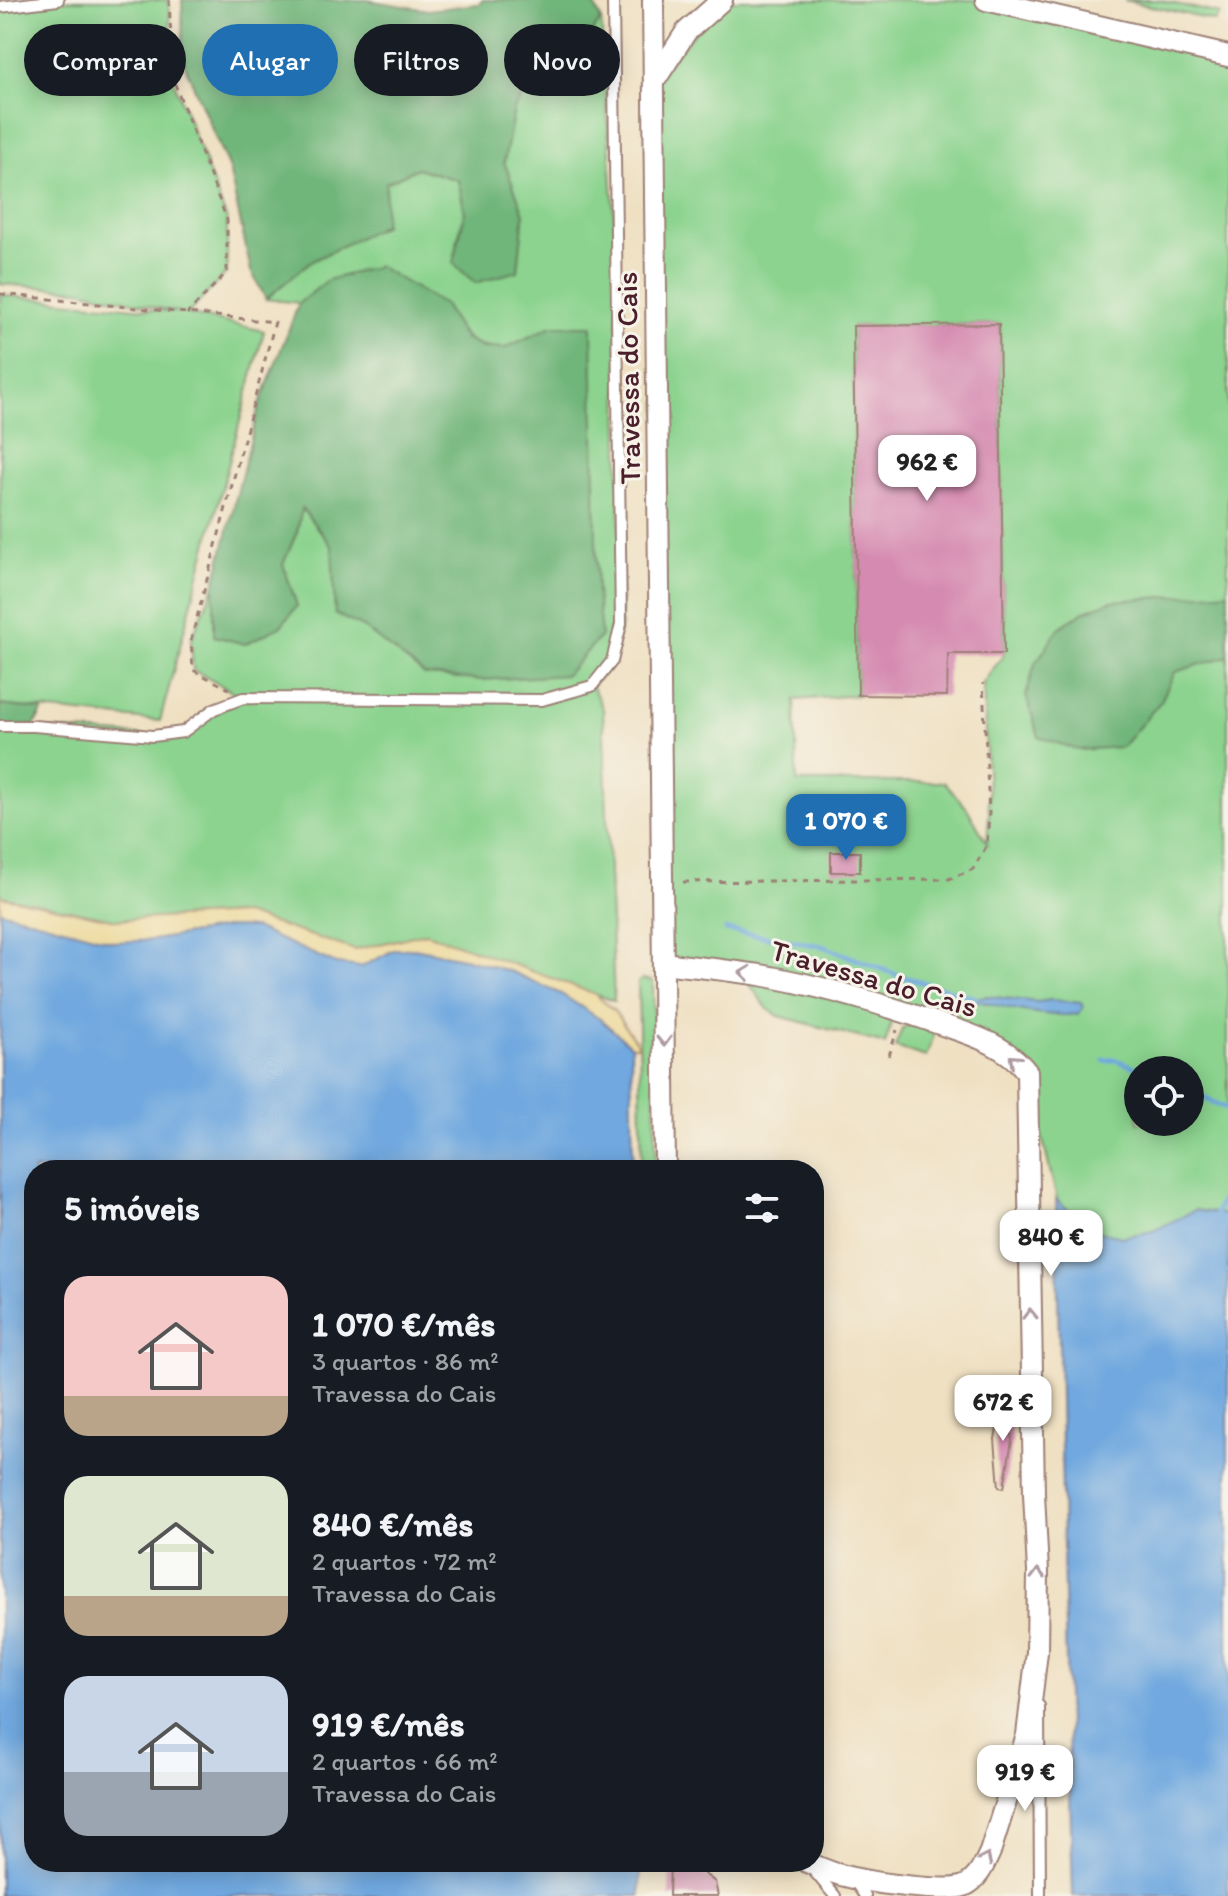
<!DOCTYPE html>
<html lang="pt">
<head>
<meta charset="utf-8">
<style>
  :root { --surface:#171b24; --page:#242831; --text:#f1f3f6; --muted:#9ea1a6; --accent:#1f6fb2 }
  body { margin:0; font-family:Itim,sans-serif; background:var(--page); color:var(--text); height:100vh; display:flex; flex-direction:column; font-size:30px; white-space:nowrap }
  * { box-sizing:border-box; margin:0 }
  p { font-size:26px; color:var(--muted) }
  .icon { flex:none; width:44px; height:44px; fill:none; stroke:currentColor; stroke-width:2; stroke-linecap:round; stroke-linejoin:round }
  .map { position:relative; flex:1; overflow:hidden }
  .panel { position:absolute; left:24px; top:1160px; width:800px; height:712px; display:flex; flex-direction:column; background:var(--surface); border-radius:32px; box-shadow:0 4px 20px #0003 }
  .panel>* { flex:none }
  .top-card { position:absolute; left:24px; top:24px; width:800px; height:72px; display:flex; gap:16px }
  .fabs { position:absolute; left:1124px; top:1056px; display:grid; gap:16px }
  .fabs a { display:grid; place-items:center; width:80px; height:80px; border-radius:50%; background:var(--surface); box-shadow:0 4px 20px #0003; font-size:40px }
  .price { position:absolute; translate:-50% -68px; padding:0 18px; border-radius:16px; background:#fff; color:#222; font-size:26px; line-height:52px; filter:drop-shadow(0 2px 4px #0008) }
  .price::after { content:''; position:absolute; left:50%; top:48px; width:24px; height:18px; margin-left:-12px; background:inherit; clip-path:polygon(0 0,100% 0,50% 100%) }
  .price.active { background:var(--accent); color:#fff }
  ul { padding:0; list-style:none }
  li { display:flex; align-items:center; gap:24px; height:200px; padding:0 40px }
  li span { display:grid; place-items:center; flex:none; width:224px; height:160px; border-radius:24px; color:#555 }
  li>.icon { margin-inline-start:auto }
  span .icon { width:96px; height:96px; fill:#fffc; stroke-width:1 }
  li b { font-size:34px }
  h2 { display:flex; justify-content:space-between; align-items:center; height:96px; padding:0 40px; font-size:34px }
  .pill { padding:0 28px; border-radius:36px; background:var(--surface); box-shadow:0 4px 20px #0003; font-size:28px; line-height:72px }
  .pill.active { background:var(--accent); color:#fff }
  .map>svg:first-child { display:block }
  .green { fill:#8bd38e; stroke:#6a795c; stroke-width:2; fill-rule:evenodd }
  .forest { fill:#70b579; stroke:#5d6a52; stroke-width:2 }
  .sand { fill:#eeda9e; stroke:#9c7c64; stroke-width:2 }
  .water { fill:#70a8df; stroke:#5d6485; stroke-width:2 }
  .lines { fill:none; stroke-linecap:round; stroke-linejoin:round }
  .stream { stroke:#70a8df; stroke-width:5 }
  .building { fill:#d58ab1 }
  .lane-casing { stroke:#9c8076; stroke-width:14 }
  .street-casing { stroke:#9c8076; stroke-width:24 }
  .path { stroke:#9c8076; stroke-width:3; stroke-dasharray:6 6; stroke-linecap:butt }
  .lane { stroke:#fff; stroke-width:10 }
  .street { stroke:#fff; stroke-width:20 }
  .oneway { stroke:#ae9aa0 }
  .labels { text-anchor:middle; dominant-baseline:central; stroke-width:6; stroke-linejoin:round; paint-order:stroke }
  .street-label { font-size:30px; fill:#4a1f2b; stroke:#f7f3e8 }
</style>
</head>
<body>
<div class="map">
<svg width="1228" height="1896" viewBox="0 0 1228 1896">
  <rect width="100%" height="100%" fill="#f7f3e8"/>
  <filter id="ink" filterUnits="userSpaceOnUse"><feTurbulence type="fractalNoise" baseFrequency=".0125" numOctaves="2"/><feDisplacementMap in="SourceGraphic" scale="16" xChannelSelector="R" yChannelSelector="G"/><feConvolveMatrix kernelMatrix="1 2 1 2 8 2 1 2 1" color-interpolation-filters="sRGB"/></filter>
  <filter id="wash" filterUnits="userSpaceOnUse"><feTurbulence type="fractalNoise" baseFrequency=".006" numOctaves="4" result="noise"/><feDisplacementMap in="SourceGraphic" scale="32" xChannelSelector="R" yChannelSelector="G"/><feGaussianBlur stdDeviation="1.8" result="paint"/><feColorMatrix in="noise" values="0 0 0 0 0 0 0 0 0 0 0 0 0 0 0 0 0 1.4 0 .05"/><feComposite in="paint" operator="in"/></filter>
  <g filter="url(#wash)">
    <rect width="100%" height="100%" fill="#efe0c2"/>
    <g class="green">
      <polygon points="58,0 169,0 173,79 227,220 227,272 188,314 264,331 160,721 0,705 0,295 177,312 80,290 0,284 0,7"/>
      <path d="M722,0H986L1228,56V1896L1026,1072L903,1011L663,963L655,80ZM999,324L1004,654L983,683L989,813L987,843L967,808L944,782H797L795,700L858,695L853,326ZM1138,1070H1190V1122H1138Z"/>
      <polygon points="1124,0 1158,0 1220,14 1215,21"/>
      <path d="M601,19L617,258L621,624L612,661L592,686L603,709L614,1001L426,933L355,950L244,914L116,920L0,896V726L153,736L183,732L242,697L193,670L191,640L214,586L215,636L245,644L280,626L297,606L283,564L297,532L301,508L333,547L335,614L363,627L425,675H566L600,636L597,591L505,348C467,348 463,336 444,305L328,280L299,303L266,299L308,263L383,225L386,183L417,168L458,180L465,212L457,242L524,214L504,162L514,109L540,68L582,48Z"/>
      <polygon points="643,979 653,981 656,1170 642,1170 638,982"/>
      <polygon points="753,984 826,997 888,1015 891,1025 885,1044 779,1016 768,1009 750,985"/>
      <polygon points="906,1026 919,1026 935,1032 926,1057 895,1047 902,1029"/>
    </g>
    <g class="forest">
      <polygon points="182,0 367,0 428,10 479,4 483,0 592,0 601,19 582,48 540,69 514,109 504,162 524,214 518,271 475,283 453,263 465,212 458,180 417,168 386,183 384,225 308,263 266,299 251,271 229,169 183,61"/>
      <polygon points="378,266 444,305 465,339 483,348 505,348 552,326 592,326 597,591 601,636 566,675 482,680 425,675 363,627 335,614 332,547 302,508 297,532 283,564 297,606 280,627 245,644 214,636 214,586 259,406 299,303 328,280"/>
      <polygon points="1228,592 1228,656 1175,672 1161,701 1122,747 1078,750 1039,737 1026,696 1035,664 1059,628 1083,612 1111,601"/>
      <polygon points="0,705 43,710 34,726 0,726"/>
    </g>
    <polygon class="sand" points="0,896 116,920 244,914 355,950 426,933 595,994 614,1011 639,1046 631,1046 600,1019 512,972 467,959 414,948 394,950 361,968 336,964 254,928 231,927 153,940 116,943 0,911"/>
    <g class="water">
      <polygon points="0,911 116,942 153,940 231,927 254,928 336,964 361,967 394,950 414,948 467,959 512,972 561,994 600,1019 631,1046 633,1170 34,1170 34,1862 640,1862 640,1896 0,1896"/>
      <path d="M986,996L1038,1002L1051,1000L1081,1003L1083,1008L1078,1014C1044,1018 1010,1008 977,1001L976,998Z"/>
      <polygon points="1056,1199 1091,1230 1122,1237 1153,1231 1195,1210 1228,1215 1228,1896 1073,1896 1064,1595"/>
    </g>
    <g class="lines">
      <g class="stream">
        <polyline points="726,930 822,946 897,975 976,998"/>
        <polyline points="1104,1060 1116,1060 1143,1070"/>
        <polyline points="1190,1092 1228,1109"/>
        <polyline points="1216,1213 1225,1194 1228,1175"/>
      </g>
    </g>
    <g id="blocks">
      <g class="building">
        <polygon points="999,324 1004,654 948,654 947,696 858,695 853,326"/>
        <rect x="831" y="852" width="29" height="20"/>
        <polygon points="1004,1395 1006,1395 1012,1440 1004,1488 999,1487 995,1439"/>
        <polygon points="670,1862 689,1862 715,1882 718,1896 669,1896"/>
      </g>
    </g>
  </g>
  <g filter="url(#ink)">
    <use href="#blocks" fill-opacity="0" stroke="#9c8076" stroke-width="2"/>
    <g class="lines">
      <g class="lane-casing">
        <g id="lane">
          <polyline points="0,7 58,0"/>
          <polyline points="0,726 34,726 153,736 183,732 214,709 243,698 542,700 592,686 612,661 621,624 613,0"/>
          <polyline points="1039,1706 1040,1896"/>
          <polyline points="814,1871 835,1896"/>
          <polyline points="854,1880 865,1896"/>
        </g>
      </g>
      <g class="street-casing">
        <g id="street">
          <polyline points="653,0 665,1170"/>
          <polyline points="986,0 1228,56"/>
          <polyline points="655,80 686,32 722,0"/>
          <path d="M663,963C695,967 728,970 760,975C818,985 876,1002 931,1021C965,1033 1004,1042 1027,1072L1034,1494L1038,1572L1037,1652L1027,1735L990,1852C984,1865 978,1880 964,1886C946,1893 875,1883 853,1878C837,1875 822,1869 807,1862"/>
        </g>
      </g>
      <g class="path">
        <polyline points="169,0 173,79 227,220 227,272 187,314"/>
        <polyline points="0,294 275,322 191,640 193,670 229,689"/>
        <polyline points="683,882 949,879 973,869 987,845 989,813 983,683"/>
        <polyline points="889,1056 897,1030"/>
      </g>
      <use href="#lane" class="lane"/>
      <use href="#street" class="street"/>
    </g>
    <defs><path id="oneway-chevron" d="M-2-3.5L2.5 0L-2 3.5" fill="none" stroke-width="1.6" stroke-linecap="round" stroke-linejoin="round" transform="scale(2)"/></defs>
    <g class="oneway">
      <use href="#oneway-chevron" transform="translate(745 973) rotate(-173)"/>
      <use href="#oneway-chevron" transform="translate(664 1041) rotate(89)"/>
      <use href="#oneway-chevron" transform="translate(1014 1060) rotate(-138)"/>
      <use href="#oneway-chevron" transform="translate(1030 1314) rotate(-91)"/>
      <use href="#oneway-chevron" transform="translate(1038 1574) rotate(-91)"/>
      <use href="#oneway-chevron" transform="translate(986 1859) rotate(-65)"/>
    </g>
  </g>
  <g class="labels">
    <g class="street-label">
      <text transform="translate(628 378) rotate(-91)">Travessa do Cais</text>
      <text transform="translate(874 978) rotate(16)">Travessa do Cais</text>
    </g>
  </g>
</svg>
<div class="fabs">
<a><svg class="icon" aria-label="locate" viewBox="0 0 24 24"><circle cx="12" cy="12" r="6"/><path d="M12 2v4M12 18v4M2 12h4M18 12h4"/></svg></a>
</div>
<b class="price" style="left:927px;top:503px">962 €</b>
<b class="price active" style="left:846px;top:862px">1 070 €</b>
<b class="price" style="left:1051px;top:1278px">840 €</b>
<b class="price" style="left:1003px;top:1443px">672 €</b>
<b class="price" style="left:1025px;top:1813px">919 €</b>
<div class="top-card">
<a class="pill">Comprar</a>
<a class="pill active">Alugar</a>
<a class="pill">Filtros</a>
<a class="pill">Novo</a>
</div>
<section class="panel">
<h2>5 imóveis<svg class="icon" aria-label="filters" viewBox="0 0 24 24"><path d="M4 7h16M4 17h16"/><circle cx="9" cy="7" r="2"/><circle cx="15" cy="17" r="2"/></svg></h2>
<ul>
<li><span style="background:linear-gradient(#f6c9c9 75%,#b9a48a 0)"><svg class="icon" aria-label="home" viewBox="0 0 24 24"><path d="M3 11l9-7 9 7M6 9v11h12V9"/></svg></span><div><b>1 070 €/mês</b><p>3 quartos · 86 m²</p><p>Travessa do Cais</p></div></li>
<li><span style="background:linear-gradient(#dfe7d0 75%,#b9a48a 0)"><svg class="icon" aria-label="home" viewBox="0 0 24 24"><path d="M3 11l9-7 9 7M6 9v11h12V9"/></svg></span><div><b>840 €/mês</b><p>2 quartos · 72 m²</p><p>Travessa do Cais</p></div></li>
<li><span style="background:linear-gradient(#c9d6e8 60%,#9aa5b1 0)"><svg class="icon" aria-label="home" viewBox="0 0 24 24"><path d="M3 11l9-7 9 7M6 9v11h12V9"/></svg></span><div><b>919 €/mês</b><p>2 quartos · 66 m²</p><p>Travessa do Cais</p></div></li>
</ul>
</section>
</div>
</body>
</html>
